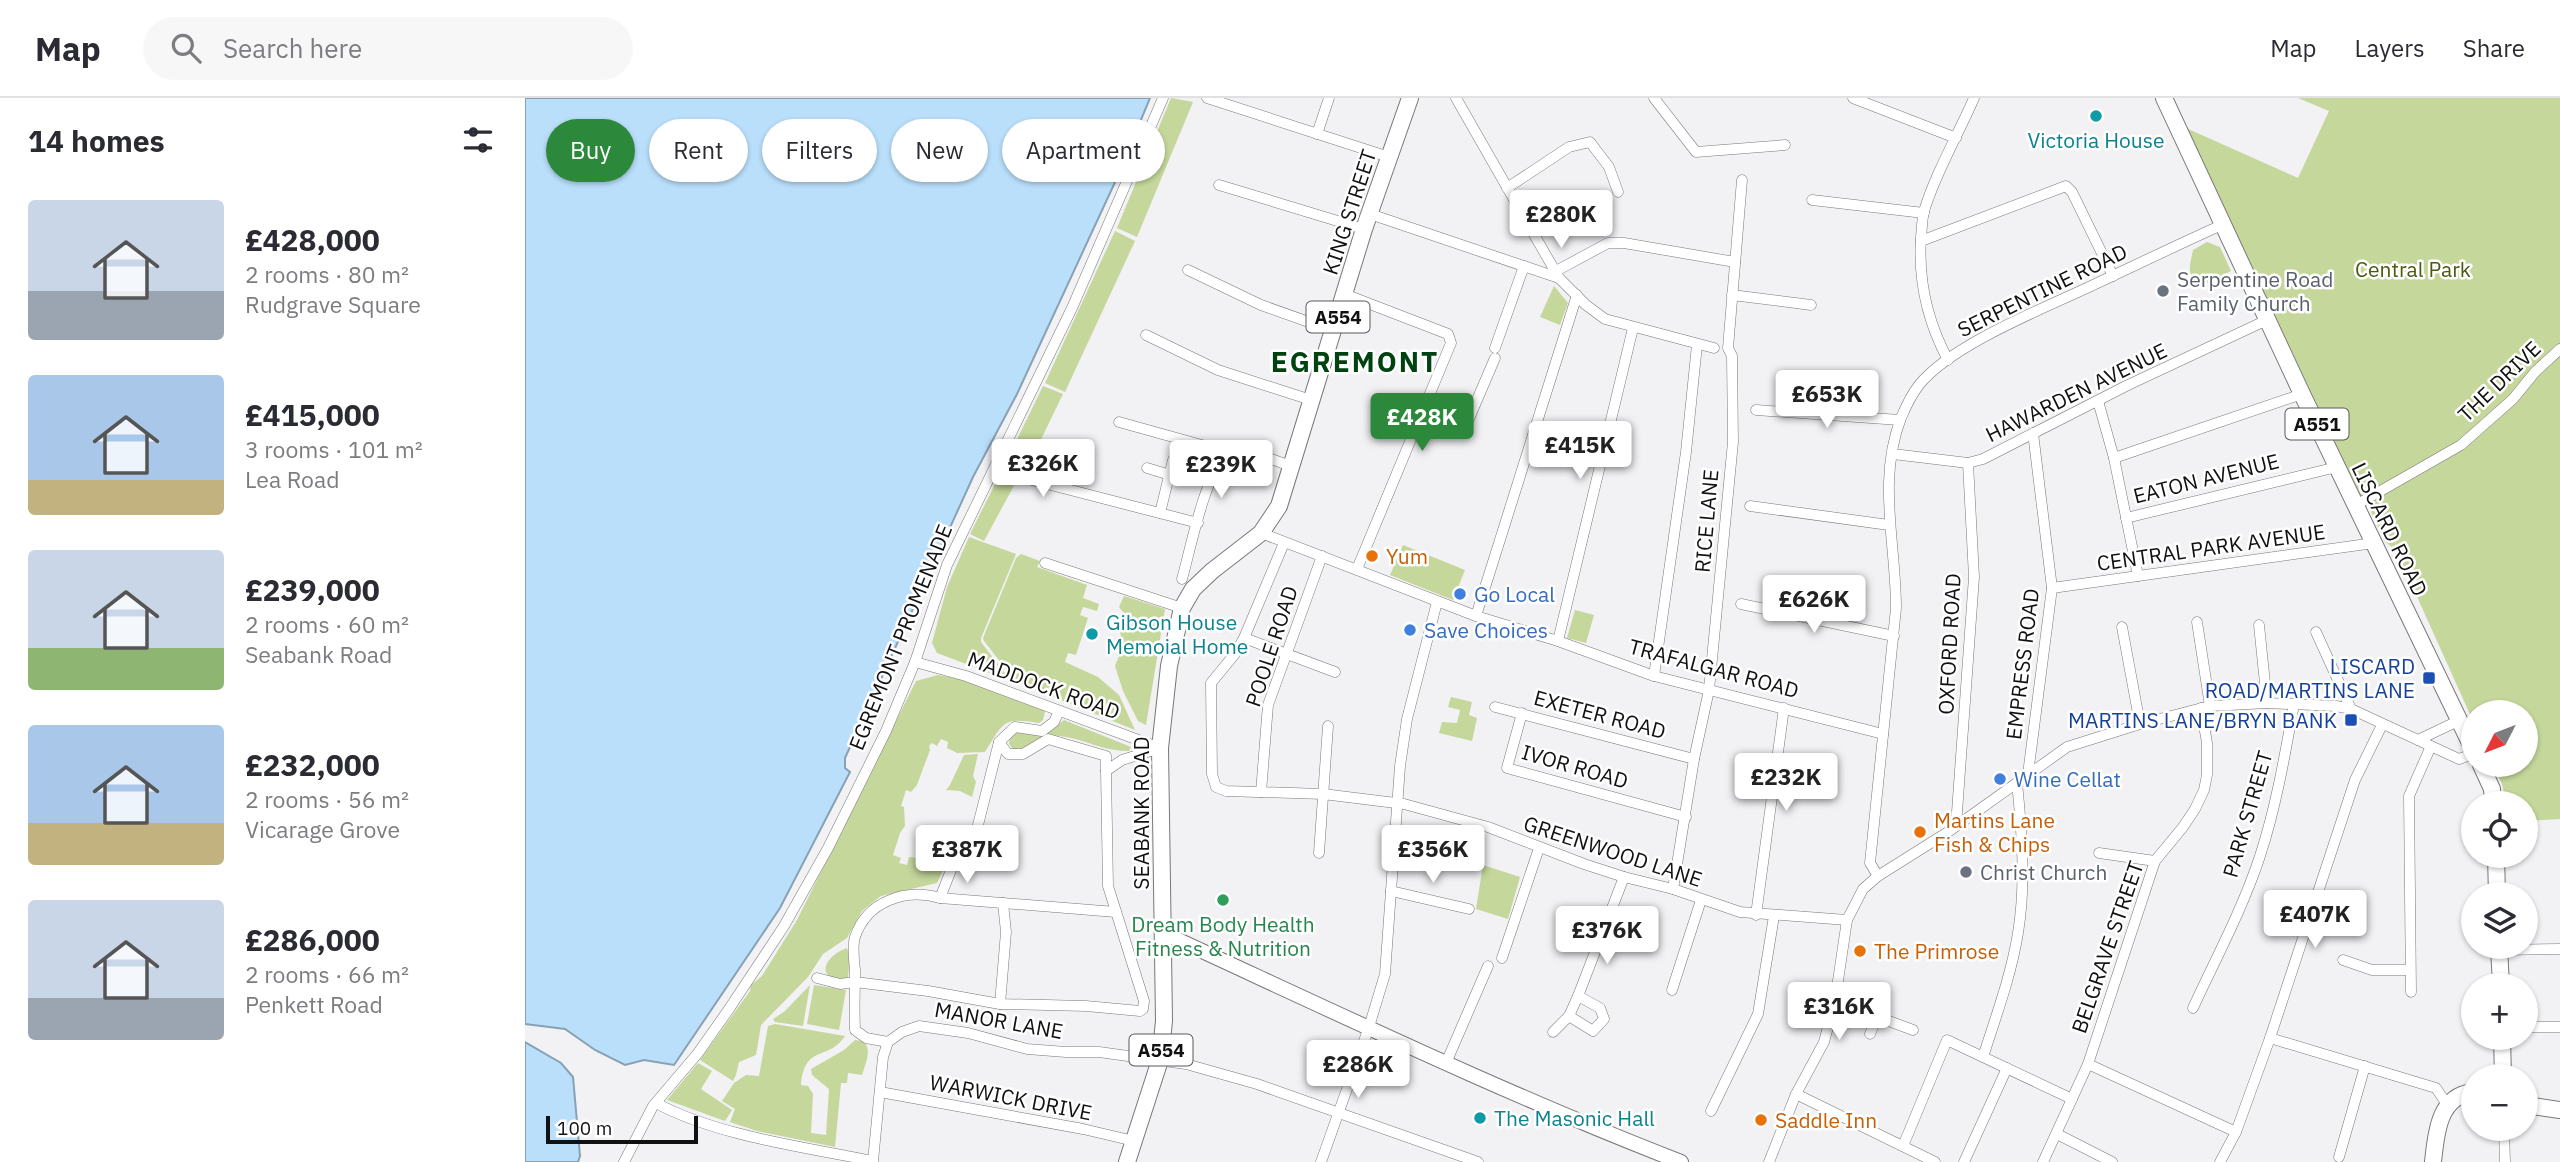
<!DOCTYPE html>
<html lang="en">
<head>
<meta charset="utf-8">
<style>
  :root { --surface:#fff; --page:#f7f7f7; --text:#2b2b33; --muted:#7c7c81; --line:#e1e1e2; --accent:#2c893b }
  body { margin:0; font-family:"IBM Plex Sans",sans-serif; background:var(--page); color:var(--text); height:100vh; display:flex; flex-direction:column; font-size:26px; white-space:nowrap }
  * { box-sizing:border-box; margin:0 }
  p { font-size:23px; color:var(--muted) }
  .icon { flex:none; width:38px; height:38px; fill:none; stroke:currentColor; stroke-width:2; stroke-linecap:round; stroke-linejoin:round }
  .map { position:relative; flex:1; overflow:hidden }
  .side { display:flex; flex-direction:column; background:var(--surface); width:525px }
  .side>* { flex:none }
  .guide { position:absolute; left:21px; top:21px; width:665px; height:63px; display:flex; gap:14px }
  .needle { width:46px; rotate:228deg }
  .buttons { position:absolute; left:1936px; top:602px; display:grid; gap:14px }
  .buttons a { display:grid; place-items:center; width:77px; height:77px; border-radius:50%; background:var(--surface); box-shadow:0 2px 5px #0004; font-size:35px }
  .scale { position:absolute; left:21px; bottom:18px; width:152px; box-sizing:border-box; padding-left:7px; border:4px solid #111112; border-top:0; font-size:19px; line-height:24px; white-space:nowrap; color:#111112; -webkit-text-stroke:5px #fff; paint-order:stroke }
  .price { position:absolute; translate:-50% -60px; padding:0 16px; border-radius:7px; background:#fff; color:#222; font-size:23px; line-height:46px; filter:drop-shadow(0 2px 4px #0008) }
  .price::after { content:''; position:absolute; left:50%; top:42px; width:21px; height:16px; margin-left:-10px; background:inherit; clip-path:polygon(0 0,100% 0,50% 100%) }
  .price.selected { background:var(--accent); color:#fff }
  ul { padding:0; list-style:none }
  li { display:flex; align-items:center; gap:21px; height:175px; padding:0 28px }
  li span { display:grid; place-items:center; flex:none; width:196px; height:140px; border-radius:7px; color:#555 }
  li>.icon { margin-inline-start:auto }
  span .icon { width:84px; height:84px; fill:#fffc; stroke-width:1 }
  li b { font-size:30px }
  h2 { display:flex; justify-content:space-between; align-items:center; height:84px; padding:0 28px; font-size:30px }
  .chip { padding:0 24px; border-radius:32px; background:var(--surface); box-shadow:0 2px 5px #0004; font-size:24px; line-height:63px }
  .chip.selected { background:var(--accent); color:#fff }
  header { display:flex; align-items:center; gap:42px; box-sizing:border-box; height:98px; padding:0 35px; background:var(--surface); border-bottom:2px solid var(--line) }
  header strong { font-size:33px }
  nav { display:flex; gap:38px; margin-inline-start:auto; font-size:24px }
  .search { width:490px; height:63px; background:var(--page); display:flex; align-items:center; gap:18px; box-sizing:border-box; padding:0 24px; border-radius:38px; color:var(--muted); font-size:26px }
  main { display:flex; flex:1; min-height:0 }
  .map>svg:first-child { display:block }
  .green { fill:#c5d79b }
  .water { fill:#badffb; stroke:#87a1b5; stroke-width:2 }
  .lines { fill:none; stroke-linecap:round; stroke-linejoin:round }
  .street-casing { stroke:#78787a; stroke-width:11 }
  .secondary-casing { stroke:#78787a; stroke-width:16 }
  .primary-casing { stroke:#78787a; stroke-width:18 }
  .street { stroke:#fff; stroke-width:10 }
  .secondary { stroke:#fff; stroke-width:14 }
  .primary { stroke:#fff; stroke-width:16 }
  .culture-dot { fill:#0f9aa8; stroke:#fff; stroke-width:2.5 }
  .worship-dot { fill:#6b7280; stroke:#fff; stroke-width:2.5 }
  .food-dot { fill:#e8710a; stroke:#fff; stroke-width:2.5 }
  .shop-dot { fill:#3f7fe0; stroke:#fff; stroke-width:2.5 }
  .transit-dot { fill:#1a4fb4; stroke:#fff; stroke-width:2.5 }
  .leisure-dot { fill:#2e9e5b; stroke:#fff; stroke-width:2.5 }
  .labels { text-anchor:middle; dominant-baseline:central; stroke-width:5; stroke-linejoin:round; paint-order:stroke }
  .shield { fill:#fff; stroke:#585859; stroke-width:2 }
  .shield-label { font-size:19px; font-weight:bold; fill:#111112 }
  .culture-label { font-size:21px; fill:#0d838f; stroke:#fff; text-anchor:start }
  .street-label { font-size:21px; fill:#111112; stroke:#fff }
  .park-label { font-size:21px; fill:#4b5a10; stroke:#fff }
  .worship-label { font-size:21px; fill:#5b616d; stroke:#fff; text-anchor:start }
  .food-label { font-size:21px; fill:#c56008; stroke:#fff; text-anchor:start }
  .shop-label { font-size:21px; fill:#366cbe; stroke:#fff; text-anchor:start }
  .transit-label { font-size:21px; fill:#164399; stroke:#fff; text-anchor:end }
  .leisure-label { font-size:21px; fill:#27864d; stroke:#fff }
  .district-label { font-size:28px; font-weight:bold; letter-spacing:2px; fill:#014211; stroke:#fff }
</style>
</head>
<body>
<header>
<strong>Map</strong>
<div class="search"><svg class="icon" aria-label="search" viewBox="0 0 24 24"><circle cx="10" cy="10" r="6"/><path d="M15 15l6 6"/></svg>Search here</div>
<nav><a>Map</a><a>Layers</a><a>Share</a></nav>
</header>
<main>
<section class="side">
<h2>14 homes<svg class="icon" aria-label="filters" viewBox="0 0 24 24"><path d="M4 7h16M4 17h16"/><circle cx="9" cy="7" r="2"/><circle cx="15" cy="17" r="2"/></svg></h2>
<ul>
<li><span style="background:linear-gradient(#c9d6e8 65%,#9aa5b1 0)"><svg class="icon" aria-label="home" viewBox="0 0 24 24"><path d="M3 11l9-7 9 7M6 9v11h12V9"/></svg></span><div><b>£428,000</b><p>2 rooms · 80 m²</p><p>Rudgrave Square</p></div></li>
<li><span style="background:linear-gradient(#a9c7e8 75%,#c2b280 0)"><svg class="icon" aria-label="home" viewBox="0 0 24 24"><path d="M3 11l9-7 9 7M6 9v11h12V9"/></svg></span><div><b>£415,000</b><p>3 rooms · 101 m²</p><p>Lea Road</p></div></li>
<li><span style="background:linear-gradient(#c9d6e8 70%,#8fb573 0)"><svg class="icon" aria-label="home" viewBox="0 0 24 24"><path d="M3 11l9-7 9 7M6 9v11h12V9"/></svg></span><div><b>£239,000</b><p>2 rooms · 60 m²</p><p>Seabank Road</p></div></li>
<li><span style="background:linear-gradient(#a9c7e8 70%,#c2b280 0)"><svg class="icon" aria-label="home" viewBox="0 0 24 24"><path d="M3 11l9-7 9 7M6 9v11h12V9"/></svg></span><div><b>£232,000</b><p>2 rooms · 56 m²</p><p>Vicarage Grove</p></div></li>
<li><span style="background:linear-gradient(#c9d6e8 70%,#9aa5b1 0)"><svg class="icon" aria-label="home" viewBox="0 0 24 24"><path d="M3 11l9-7 9 7M6 9v11h12V9"/></svg></span><div><b>£286,000</b><p>2 rooms · 66 m²</p><p>Penkett Road</p></div></li>
</ul>
</section>
<div class="map">
<svg width="2035" height="1064" viewBox="0 0 2035 1064">
  <rect width="100%" height="100%" fill="#f2f1f4"/>
  <g class="green">
    <polygon points="646,0 668,4 612,139 592,130"/>
    <polygon points="1773,0 2035,0 2035,721 2000,723 2000,705 1981,705 1977,686 1968,667 2000,667 2000,614 1948,614 1948,623 1871,452 1859,443 1844,409 1830,390 1661,30 1773,80 1804,13"/>
    <polygon points="590,133 610,143 540,294 520,285"/>
    <path d="M1682,144L1695,149L1706,173L1676,188C1660,179 1665,167 1668,152Z"/>
    <polygon points="1029,188 1043,205 1035,227 1015,219"/>
    <polygon points="518,288 538,296 503,368 482,362"/>
    <polygon points="473,380 492,382 459,443 445,436"/>
    <polygon points="444,439 491,456 456,540 456,544 486,583 412,555 407,545 422,489"/>
    <polygon points="878,447 940,472 928,502 865,477"/>
    <polygon points="496,456 515,463 512,469 562,487 558,500 574,506 572,513 558,509 555,517 563,520 551,557 543,555 540,564 573,579 594,597 610,632 491,584 459,543 458,540 491,460"/>
    <polygon points="599,498 640,511 621,627 613,623 598,593 590,568 598,548 595,534 602,519 594,509"/>
    <polygon points="1050,512 1069,517 1061,545 1042,540"/>
    <path d="M413,577L434,581L520,613L518,622L514,625C477,619 479,624 460,654L432,655L422,650L423,644L416,641L412,648L407,645L404,648L405,652L392,687L386,694L381,692L376,708L379,709L380,728L375,735L368,757L376,760L374,765L382,767L384,759L400,761L404,753L420,759L424,753L427,754L412,785L356,798L337,813L322,840L298,856L283,879L236,927L231,957L214,964L211,977L208,983L175,962L225,893L226,887L237,878L272,822L391,583Z"/>
    <polygon points="926,599 947,604 944,617 952,620 947,643 914,635 917,624 932,625 935,612 923,609"/>
    <path d="M539,622L606,649L604,653C576,653 560,641 535,638C516,636 505,652 488,651L484,646L485,637L493,633L520,637Z"/>
    <polygon points="453,656 448,678 451,684 447,699 435,693 421,692 425,687 439,657"/>
    <polygon points="958,767 995,779 983,821 951,811"/>
    <path d="M322,850L325,859L323,879L319,883C287,879 302,857 322,850Z"/>
    <polygon points="285,887 278,928 250,924 248,921 260,913"/>
    <polygon points="289,887 321,892 314,932 282,926"/>
    <path d="M250,926L320,938C303,964 280,945 276,987L283,988L288,996L286,1035L301,1037L304,991L287,977L286,971L319,952L330,942C351,943 341,964 337,977L323,975L322,985H316L310,1049L232,1033L205,1024L210,1011L197,1003L209,985L221,977L234,978L243,928Z"/>
    <polygon points="173,965 187,973 176,991 207,1012 200,1023 142,1002"/>
  </g>
  <g class="water">
    <polygon points="0,0 625,0 591,82 492,296 448,379 320,660 320,670 325,674 255,810 149,967 119,962 100,967 70,952 40,931 0,926"/>
    <polygon points="0,944 36,965 48,979 55,1058 53,1064 0,1064"/>
  </g>
  <g class="lines">
    <g class="street-casing">
      <g id="street">
        <polyline points="682,0 864,59"/>
        <polyline points="931,0 1034,180 1061,207 1080,221 1189,250"/>
        <polyline points="1129,0 1171,54 1260,47"/>
        <polyline points="1328,0 1431,40"/>
        <polyline points="792,36 804,0"/>
        <polyline points="694,87 839,131"/>
        <polyline points="982,90 1044,49 1065,44 1084,69 1093,94"/>
        <polyline points="1287,102 1399,115"/>
        <polyline points="845,116 1034,180"/>
        <polyline points="1396,143 1541,88 1547,94 1588,178"/>
        <polyline points="663,172 736,207 809,233"/>
        <polyline points="1031,173 1083,145 1099,145 1210,164"/>
        <polyline points="819,196 923,236 926,245 832,471"/>
        <polyline points="1207,197 1286,207"/>
        <polyline points="621,237 693,272 786,302"/>
        <polyline points="970,250 999,168"/>
        <path d="M1423,262C1402,223 1393,184 1396,139C1397,130 1397,121 1399,113C1411,74 1433,37 1449,0"/>
        <polyline points="1573,303 1589,360 1613,478"/>
        <polyline points="1231,312 1375,322"/>
        <polyline points="943,323 970,260"/>
        <polyline points="594,324 691,351 700,360"/>
        <polyline points="1368,356 1443,365 1458,361 1603,287 1742,222"/>
        <polyline points="1589,360 1777,296"/>
        <polyline points="470,370 484,376 673,425"/>
        <polyline points="622,370 645,377"/>
        <polyline points="1831,407 1936,347 1988,301 2010,274 2035,251"/>
        <polyline points="1225,408 1364,427"/>
        <polyline points="635,415 648,362"/>
        <polyline points="1601,420 1812,369"/>
        <polyline points="736,435 951,518 1033,543 1129,578 1358,636"/>
        <polyline points="759,445 719,540 709,557 686,585 687,676 691,689 701,693 798,696 879,706 963,729 1059,766 1099,779 1148,791 1215,814 1322,822"/>
        <polyline points="520,465 657,510"/>
        <path d="M657,481C665,453 679,381 698,362C703,358 712,355 718,355C733,354 752,364 766,368"/>
        <polyline points="1527,490 1849,445"/>
        <polyline points="1216,506 1369,538"/>
        <polyline points="951,518 1052,197"/>
        <polyline points="1672,524 1685,608"/>
        <polyline points="1734,527 1742,605"/>
        <polyline points="1597,529 1615,626"/>
        <polyline points="1791,534 1826,611"/>
        <polyline points="719,540 810,574"/>
        <polyline points="1033,543 1108,230"/>
        <polyline points="390,564 441,578 635,650"/>
        <polyline points="1129,578 1161,354 1172,247"/>
        <polyline points="970,609 1169,661"/>
        <polyline points="997,615 982,670 1161,719"/>
        <polyline points="1893,642 1933,623"/>
        <polyline points="474,644 483,656 498,656 523,641 581,658 581,673 597,662 635,650"/>
        <polyline points="1503,676 1527,490 1508,335"/>
        <polyline points="736,694 743,607 797,458"/>
        <polyline points="1431,728 1449,479 1443,365"/>
        <polyline points="794,755 803,628"/>
        <polyline points="1574,755 1630,763"/>
        <path d="M1353,778L1345,765L1371,510C1371,446 1352,382 1376,320C1381,308 1387,296 1394,287C1426,247 1517,211 1564,189C1609,168 1654,146 1699,126"/>
        <polyline points="1148,791 1169,661 1184,592 1208,344 1207,258 1203,250 1217,82"/>
        <polyline points="866,793 944,811"/>
        <polyline points="415,800 434,752 447,741 453,727 474,644 490,629 517,633 529,624 534,613"/>
        <polyline points="1231,817 1259,610"/>
        <polyline points="1974,852 2035,851"/>
        <polyline points="977,860 1014,750"/>
        <polyline points="1818,862 1847,872 1885,872"/>
        <polyline points="292,880 315,886 330,884 403,893 475,906 561,908 615,913 618,911 619,903 583,788 581,673"/>
        <polyline points="1147,892 1176,802"/>
        <polyline points="1886,894 1884,698 1906,648"/>
        <polyline points="1310,903 1388,932"/>
        <polyline points="475,906 481,834 478,805"/>
        <path d="M1668,910C1691,860 1718,810 1735,758C1751,709 1760,657 1769,606"/>
        <polyline points="1044,918 1068,933 1079,921 1075,910 1053,898"/>
        <polyline points="2000,929 2035,929"/>
        <polyline points="1028,934 1044,918 1053,898 1099,779"/>
        <polyline points="1345,936 1352,919"/>
        <polyline points="1745,940 1911,990 1923,1008"/>
        <path d="M363,944L341,940L330,932C329,912 330,892 330,872C329,862 327,848 330,839C342,803 381,790 415,800L591,814"/>
        <path d="M1458,959C1471,918 1486,878 1493,835C1501,786 1497,734 1492,685"/>
        <polyline points="921,965 963,868"/>
        <polyline points="1563,966 1711,1034"/>
        <polyline points="355,994 558,1031 609,1043"/>
        <polyline points="1271,996 1410,1064"/>
        <path d="M131,1005C192,1038 280,1049 348,1063L358,959L363,944L377,934L394,928L443,935L502,951L541,954H574L661,966L732,986L953,1064"/>
        <polyline points="1186,1013 1233,916 1249,818"/>
        <polyline points="1979,1031 1980,1064"/>
        <polyline points="1532,1036 1587,1064"/>
        <polyline points="1378,1048 1422,942 1547,1001"/>
        <polyline points="1814,1059 1840,968"/>
        <polyline points="99,1064 128,1008 173,955 204,911 259,828 303,750 361,633 390,564 422,467 547,210 638,0"/>
        <polyline points="796,1064 844,929 860,876 875,668 882,621 912,504"/>
        <polyline points="1244,1064 1271,996 1299,944 1310,903 1322,822 1338,791 1353,778 1423,734 1542,649 1615,626 1685,608 1742,605 1811,608 1826,611 1934,661 1948,656"/>
        <polyline points="1439,1064 1482,970"/>
        <polyline points="1518,1064 1563,966 1630,763 1658,729 1670,711 1679,692 1682,677 1682,645 1676,610"/>
        <polyline points="1695,1064 1711,1034 1745,940 1830,682 1857,627"/>
      </g>
    </g>
    <g class="secondary-casing">
      <path id="secondary" d="M638,835C810,914 980,996 1156,1064"/>
    </g>
    <g class="primary-casing">
      <g id="primary">
        <polyline points="1639,0 1777,296 1948,651"/>
        <polyline points="1956,667 1967,691 1968,705"/>
        <polyline points="1971,758 1972,796"/>
        <polyline points="1974,849 1976,887"/>
        <polyline points="1977,940 1978,978"/>
        <polyline points="2000,1007 2035,1012"/>
        <polyline points="602,1064 635,962 639,923 635,650 644,568 657,510 668,491 687,473 736,435 754,408 839,131 885,0"/>
        <path d="M1908,1064C1911,1037 1913,998 1948,994"/>
      </g>
    </g>
    <use href="#street" class="street"/>
    <use href="#secondary" class="secondary"/>
    <use href="#primary" class="primary"/>
  </g>
  <g class="culture-dot">
    <circle cx="1571" cy="18" r="7"/>
    <circle cx="567" cy="536" r="7"/>
    <circle cx="955" cy="1020" r="7"/>
  </g>
  <g class="worship-dot">
    <circle cx="1638" cy="193" r="7"/>
    <circle cx="1441" cy="774" r="7"/>
  </g>
  <g class="food-dot">
    <circle cx="847" cy="458" r="7"/>
    <circle cx="1395" cy="734" r="7"/>
    <circle cx="1335" cy="853" r="7"/>
    <circle cx="1236" cy="1022" r="7"/>
  </g>
  <g class="shop-dot">
    <circle cx="935" cy="496" r="7"/>
    <circle cx="885" cy="532" r="7"/>
    <circle cx="1475" cy="681" r="7"/>
  </g>
  <g class="transit-dot">
    <rect x="1897" y="573" width="14" height="14" rx="3.5"/>
    <rect x="1819" y="615" width="14" height="14" rx="3.5"/>
  </g>
  <circle class="leisure-dot" cx="698" cy="802" r="7"/>
  <g class="labels">
    <g class="shield">
      <rect x="781.5" y="203.5" width="63" height="31" rx="5"/>
      <rect x="1760.5" y="310.5" width="63" height="31" rx="5"/>
      <rect x="604.5" y="936.5" width="63" height="31" rx="5"/>
    </g>
    <g class="shield-label">
      <text x="813" y="219">A554</text>
      <text x="1792" y="326">A551</text>
      <text x="636" y="952">A554</text>
    </g>
    <g class="culture-label">
      <text x="1571" y="42" text-anchor="middle">Victoria House</text>
      <text x="581" y="524">Gibson House<tspan x="581" dy="24">Memoial Home</tspan></text>
      <text x="969" y="1020">The Masonic Hall</text>
    </g>
    <g class="street-label">
      <text transform="translate(824 114) rotate(-72)">KING STREET</text>
      <text transform="translate(1517 192) rotate(-26)">SERPENTINE ROAD</text>
      <text transform="translate(1974 283) rotate(-44)">THE DRIVE</text>
      <text transform="translate(1551 294) rotate(-26)">HAWARDEN AVENUE</text>
      <text transform="translate(1681 380) rotate(-14)">EATON AVENUE</text>
      <text transform="translate(1181 423) rotate(-85)">RICE LANE</text>
      <text transform="translate(1865 431) rotate(64)">LISCARD ROAD</text>
      <text transform="translate(1686 449) rotate(-8)">CENTRAL PARK AVENUE</text>
      <text transform="translate(375 539) rotate(-68)">EGREMONT PROMENADE</text>
      <text transform="translate(1424 546) rotate(-87)">OXFORD ROAD</text>
      <text transform="translate(746 548) rotate(-72)">POOLE ROAD</text>
      <text transform="translate(1497 566) rotate(-83)">EMPRESS ROAD</text>
      <text transform="translate(1189 570) rotate(15)">TRAFALGAR ROAD</text>
      <text transform="translate(519 587) rotate(20)">MADDOCK ROAD</text>
      <text transform="translate(1075 616) rotate(15)">EXETER ROAD</text>
      <text transform="translate(1050 668) rotate(16)">IVOR ROAD</text>
      <text transform="translate(616 715) rotate(-90)">SEABANK ROAD</text>
      <text transform="translate(1722 716) rotate(-74)">PARK STREET</text>
      <text transform="translate(1088 753) rotate(18)">GREENWOOD LANE</text>
      <text transform="translate(1582 849) rotate(-71)">BELGRAVE STREET</text>
      <text transform="translate(474 922) rotate(10)">MANOR LANE</text>
      <text transform="translate(486 999) rotate(11)">WARWICK DRIVE</text>
    </g>
    <g class="park-label">
      <text x="1888" y="171">Central Park</text>
    </g>
    <g class="worship-label">
      <text x="1652" y="181">Serpentine Road<tspan x="1652" dy="24">Family Church</tspan></text>
      <text x="1455" y="774">Christ Church</text>
    </g>
    <g class="food-label">
      <text x="861" y="458">Yum</text>
      <text x="1409" y="722">Martins Lane<tspan x="1409" dy="24">Fish &amp; Chips</tspan></text>
      <text x="1349" y="853">The Primrose</text>
      <text x="1250" y="1022">Saddle Inn</text>
    </g>
    <g class="shop-label">
      <text x="949" y="496">Go Local</text>
      <text x="899" y="532">Save Choices</text>
      <text x="1489" y="681">Wine Cellat</text>
    </g>
    <g class="transit-label">
      <text x="1890" y="568">LISCARD<tspan x="1890" dy="24">ROAD/MARTINS LANE</tspan></text>
      <text x="1812" y="622">MARTINS LANE/BRYN BANK</text>
    </g>
    <g class="leisure-label">
      <text x="698" y="826">Dream Body Health<tspan x="698" dy="24">Fitness &amp; Nutrition</tspan></text>
    </g>
    <g class="district-label">
      <text x="830" y="263">EGREMONT</text>
    </g>
  </g>
</svg>
<div class="buttons">
<a><svg class="needle" viewBox="-14 -14 28 28"><path d="M0-13l5 13h-10z" fill="#e53935"/><path d="M0 13l5-13h-10z" fill="#7c7c81"/></svg></a>
<a><svg class="icon" aria-label="locate" viewBox="0 0 24 24"><circle cx="12" cy="12" r="6"/><path d="M12 2v4M12 18v4M2 12h4M18 12h4"/></svg></a>
<a><svg class="icon" aria-label="layers" viewBox="0 0 24 24"><path d="M12 4l9 5-9 5-9-5zM3 14l9 5 9-5"/></svg></a>
<a>+</a>
<a>−</a>
</div>
<div class="scale">100 m</div>
<b class="price" style="left:1036px;top:152px">£280K</b>
<b class="price" style="left:1302px;top:332px">£653K</b>
<b class="price selected" style="left:897px;top:355px">£428K</b>
<b class="price" style="left:1055px;top:383px">£415K</b>
<b class="price" style="left:518px;top:401px">£326K</b>
<b class="price" style="left:696px;top:402px">£239K</b>
<b class="price" style="left:1289px;top:537px">£626K</b>
<b class="price" style="left:1261px;top:715px">£232K</b>
<b class="price" style="left:442px;top:787px">£387K</b>
<b class="price" style="left:908px;top:787px">£356K</b>
<b class="price" style="left:1790px;top:852px">£407K</b>
<b class="price" style="left:1082px;top:868px">£376K</b>
<b class="price" style="left:1314px;top:944px">£316K</b>
<b class="price" style="left:833px;top:1002px">£286K</b>
<div class="guide">
<a class="chip selected">Buy</a>
<a class="chip">Rent</a>
<a class="chip">Filters</a>
<a class="chip">New</a>
<a class="chip">Apartment</a>
</div>
</div>
</main>
</body>
</html>
